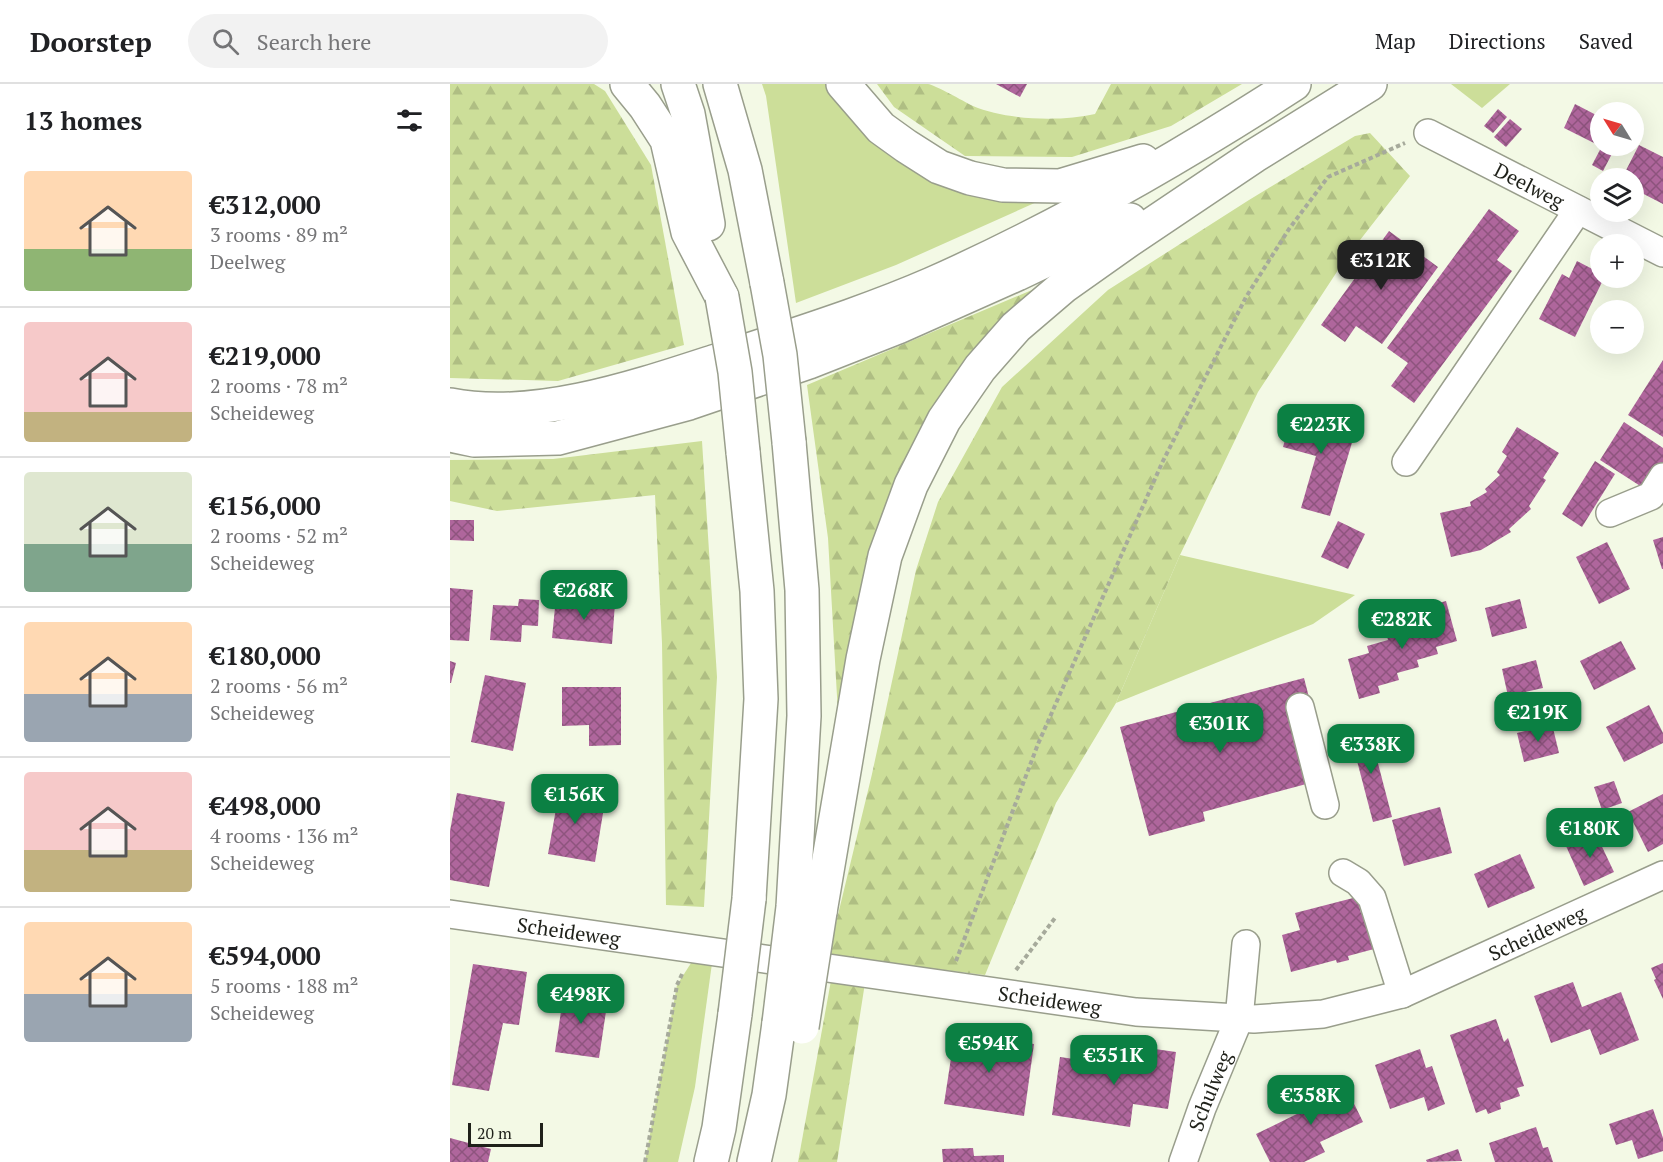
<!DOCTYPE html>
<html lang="en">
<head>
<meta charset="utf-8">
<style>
  :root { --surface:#fff; --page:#f2f2f2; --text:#202124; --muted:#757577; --line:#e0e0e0; --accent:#0b8043 }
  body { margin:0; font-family:"PT Serif",serif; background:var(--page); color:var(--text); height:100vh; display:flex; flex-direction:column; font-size:22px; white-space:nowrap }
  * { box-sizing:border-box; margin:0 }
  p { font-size:20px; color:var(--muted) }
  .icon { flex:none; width:33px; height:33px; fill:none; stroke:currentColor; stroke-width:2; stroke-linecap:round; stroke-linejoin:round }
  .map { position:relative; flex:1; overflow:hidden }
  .drawer { display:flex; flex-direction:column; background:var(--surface); width:450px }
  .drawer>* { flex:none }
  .needle { width:39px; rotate:307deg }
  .fabs { position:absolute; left:1140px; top:18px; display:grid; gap:12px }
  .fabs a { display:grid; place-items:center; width:54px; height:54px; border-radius:50%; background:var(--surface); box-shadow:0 6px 24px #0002; font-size:30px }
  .scale { position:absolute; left:18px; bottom:15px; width:75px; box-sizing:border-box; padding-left:6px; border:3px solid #1f211a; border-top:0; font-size:16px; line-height:21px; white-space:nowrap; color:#1f211a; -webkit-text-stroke:4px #f3f9e5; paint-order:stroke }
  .price { position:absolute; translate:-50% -51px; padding:0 14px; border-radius:12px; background:var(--accent); color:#fff; font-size:20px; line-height:39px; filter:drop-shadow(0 2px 3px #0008) }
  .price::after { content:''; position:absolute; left:50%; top:36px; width:18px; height:14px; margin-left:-9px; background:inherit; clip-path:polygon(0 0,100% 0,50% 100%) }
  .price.on { background:#222; color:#fff }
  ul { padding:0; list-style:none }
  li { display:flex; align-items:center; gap:18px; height:150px; padding:0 24px }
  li+li { border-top:2px solid var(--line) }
  li span { display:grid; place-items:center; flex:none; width:168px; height:120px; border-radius:6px; color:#555 }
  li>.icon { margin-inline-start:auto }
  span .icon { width:72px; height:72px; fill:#fffc; stroke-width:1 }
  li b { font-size:26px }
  h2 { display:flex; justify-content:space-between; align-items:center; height:72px; padding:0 24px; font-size:26px }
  header { display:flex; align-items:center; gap:36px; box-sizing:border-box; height:84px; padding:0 30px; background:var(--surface); border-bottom:2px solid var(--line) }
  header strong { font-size:28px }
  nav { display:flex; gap:33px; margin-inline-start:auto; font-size:21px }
  .search { width:420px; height:54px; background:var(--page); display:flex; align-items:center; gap:15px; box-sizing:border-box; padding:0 21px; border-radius:33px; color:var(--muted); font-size:22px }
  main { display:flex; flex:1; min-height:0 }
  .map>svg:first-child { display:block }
  .grass { fill:#ccde99 }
  .forest { fill:url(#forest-firs) }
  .building { fill:url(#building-cross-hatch) }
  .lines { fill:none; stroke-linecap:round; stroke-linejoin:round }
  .minor-casing { stroke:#999e8c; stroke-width:30 }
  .highway-casing { stroke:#999e8c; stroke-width:36 }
  .path { stroke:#a6aa9b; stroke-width:4; stroke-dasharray:4.5 3; stroke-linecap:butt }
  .minor { stroke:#fff; stroke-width:27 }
  .highway { stroke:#fff; stroke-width:33 }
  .highway-bridge-casing { stroke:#999e8c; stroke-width:36; stroke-linecap:butt }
  .highway-bridge { stroke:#fff; stroke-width:33 }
  .labels { text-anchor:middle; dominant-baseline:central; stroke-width:4.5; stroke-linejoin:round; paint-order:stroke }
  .street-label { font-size:20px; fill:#1f211a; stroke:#f3f9e5 }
</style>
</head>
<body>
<header>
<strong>Doorstep</strong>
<div class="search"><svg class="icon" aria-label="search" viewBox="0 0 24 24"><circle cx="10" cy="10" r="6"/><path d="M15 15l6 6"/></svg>Search here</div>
<nav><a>Map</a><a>Directions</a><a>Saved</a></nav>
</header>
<main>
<section class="drawer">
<h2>13 homes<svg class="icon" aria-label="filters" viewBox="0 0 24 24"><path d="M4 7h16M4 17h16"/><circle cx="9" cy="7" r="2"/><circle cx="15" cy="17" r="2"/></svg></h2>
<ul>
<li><span style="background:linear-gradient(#ffd9b3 65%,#8fb573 0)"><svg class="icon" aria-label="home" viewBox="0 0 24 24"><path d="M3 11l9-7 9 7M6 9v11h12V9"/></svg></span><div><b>€312,000</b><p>3 rooms · 89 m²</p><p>Deelweg</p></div></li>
<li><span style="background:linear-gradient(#f6c9c9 75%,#c2b280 0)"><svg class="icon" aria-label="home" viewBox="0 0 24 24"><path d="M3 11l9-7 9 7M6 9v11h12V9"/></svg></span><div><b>€219,000</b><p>2 rooms · 78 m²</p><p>Scheideweg</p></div></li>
<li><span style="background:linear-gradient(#dfe7d0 60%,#7fa58c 0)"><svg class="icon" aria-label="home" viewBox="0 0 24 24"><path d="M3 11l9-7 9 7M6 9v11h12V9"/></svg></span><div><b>€156,000</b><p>2 rooms · 52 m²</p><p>Scheideweg</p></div></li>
<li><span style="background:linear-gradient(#ffd9b3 60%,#9aa5b1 0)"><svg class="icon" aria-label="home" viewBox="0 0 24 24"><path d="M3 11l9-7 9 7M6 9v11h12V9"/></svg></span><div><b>€180,000</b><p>2 rooms · 56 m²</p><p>Scheideweg</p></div></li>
<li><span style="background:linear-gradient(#f6c9c9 65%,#c2b280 0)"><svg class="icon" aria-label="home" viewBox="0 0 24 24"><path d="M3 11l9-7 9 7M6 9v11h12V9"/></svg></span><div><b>€498,000</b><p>4 rooms · 136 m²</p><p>Scheideweg</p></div></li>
<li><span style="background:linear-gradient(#ffd9b3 60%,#9aa5b1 0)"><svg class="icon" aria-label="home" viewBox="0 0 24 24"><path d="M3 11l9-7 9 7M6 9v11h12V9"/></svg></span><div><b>€594,000</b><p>5 rooms · 188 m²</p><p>Scheideweg</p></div></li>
</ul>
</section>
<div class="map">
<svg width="1213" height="1078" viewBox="0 0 1213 1078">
  <defs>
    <pattern id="forest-firs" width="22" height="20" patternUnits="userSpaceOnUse" patternTransform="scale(1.5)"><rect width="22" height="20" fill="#ccde99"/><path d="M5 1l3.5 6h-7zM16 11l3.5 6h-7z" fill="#afbe83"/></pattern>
    <pattern id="building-cross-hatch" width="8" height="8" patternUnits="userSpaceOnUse" patternTransform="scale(1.5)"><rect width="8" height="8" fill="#af669c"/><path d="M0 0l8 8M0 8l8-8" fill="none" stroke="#8e547e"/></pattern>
  </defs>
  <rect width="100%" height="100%" fill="#f3f9e5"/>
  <g class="grass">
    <polygon points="312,0 379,0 401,30 598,113 446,181 346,219 316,12"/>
    <polygon points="1001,0 1060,0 1032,24"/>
    <polygon points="730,471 905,511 863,540 666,619"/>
    <polygon points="263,872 245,1003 228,1078 195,1078 227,901 243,876"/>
  </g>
  <g class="forest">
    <polygon points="0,0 144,0 155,7 201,81 234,261 108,297 0,294"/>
    <path d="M427,0C443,0 461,0 478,0C485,1 513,17 523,22C556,36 610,38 645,30L661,0H792L721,42L622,73L515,72L444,23Z"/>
    <polygon points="920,49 960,92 896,174 808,308 730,471 666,619 606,719 535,891 378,872 422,690 466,486 488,418 552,303 658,206 799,116 905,52"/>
    <polygon points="589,203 495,305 448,395 388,630 378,454 357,301"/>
    <polygon points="252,357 267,593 254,823 216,821 212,559 205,411 47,427 0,417 0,376 103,375"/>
    <polygon points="382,891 415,899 387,1078 348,1078"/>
  </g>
  <g class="building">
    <polygon points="546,0 577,0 570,13"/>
    <polygon points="1125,20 1150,33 1150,62 1114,44"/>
    <polygon points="1048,25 1057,33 1043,49 1034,42"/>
    <polygon points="1060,35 1072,45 1056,63 1044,53"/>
    <polygon points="1189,61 1213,73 1213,120 1184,105 1184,94 1172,94"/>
    <polygon points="1152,62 1166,62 1153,87 1142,81"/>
    <polygon points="1039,125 1069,147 1047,176 1062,187 964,319 941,302 958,279 937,264"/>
    <polygon points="939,147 988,183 932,260 906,242 895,258 871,241"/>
    <polygon points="1127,177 1150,189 1150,194 1154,194 1125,253 1089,235 1112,190 1119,194"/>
    <polygon points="1213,276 1213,353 1178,331"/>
    <polygon points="844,324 907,342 880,432 851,424 866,372 833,363"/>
    <polygon points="1174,338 1213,364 1213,384 1198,407 1150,376"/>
    <polygon points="1067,343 1109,369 1093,394 1096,396 1079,422 1081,425 1059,445 1061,448 1031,466 1001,473 990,429 1021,422 1020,418 1037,408 1035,405 1050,391 1047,388 1057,372 1052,368"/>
    <polygon points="1145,377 1165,390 1132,443 1112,430"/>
    <polygon points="0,436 24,436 24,457 0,456"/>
    <polygon points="888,437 915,450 898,485 871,473"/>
    <polygon points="1213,453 1213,485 1212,485 1203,456"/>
    <polygon points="1157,458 1180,505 1149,520 1126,473"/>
    <polygon points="0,504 23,506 19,557 0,556"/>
    <polygon points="106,513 165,519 162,560 102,554"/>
    <polygon points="69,515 89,516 88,542 72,541 71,558 40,556 43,521 68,522"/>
    <polygon points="1070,515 1077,544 1042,553 1035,524"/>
    <polygon points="996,517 1007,557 986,563 988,570 967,576 969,583 947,589 949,596 928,602 930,609 909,615 898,575 919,569 917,562 938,556 936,549 958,543 956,536 977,530 975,523"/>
    <polygon points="1171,557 1186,585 1144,606 1130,577"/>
    <polygon points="1086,576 1093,604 1058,612 1052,585"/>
    <polygon points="0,577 6,579 1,599 0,599"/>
    <polygon points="35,591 76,599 63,667 21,658"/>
    <polygon points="854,594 861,621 860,699 753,728 755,737 699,752 670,643"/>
    <polygon points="112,603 171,603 171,661 139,662 139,641 112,642"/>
    <polygon points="1199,621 1213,649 1213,659 1174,678 1156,643"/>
    <polygon points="1102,640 1109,669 1074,678 1067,649"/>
    <polygon points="919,645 942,733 923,738 900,650"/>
    <polygon points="1164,697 1172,719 1152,726 1144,703"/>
    <polygon points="103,698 114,700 112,710 155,717 145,778 98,770 106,725 99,724"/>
    <polygon points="7,709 55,718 39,803 0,796 0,747"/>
    <polygon points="1213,710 1213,760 1198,768 1178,728"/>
    <polygon points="990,723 1002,769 954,782 942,736"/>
    <polygon points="1145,748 1164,788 1134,802 1116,762"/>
    <polygon points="1070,770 1085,804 1038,824 1024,790"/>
    <polygon points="907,813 911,829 914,828 924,865 898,872 899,876 887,879 886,876 841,888 832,851 850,846 845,829"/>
    <polygon points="1213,879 1213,915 1204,896 1206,895 1201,884"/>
    <polygon points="23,880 77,888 69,941 53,939 39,1007 2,1001"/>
    <polygon points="1123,898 1132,923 1171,908 1189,956 1150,971 1140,945 1101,959 1084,912"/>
    <polygon points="114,907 158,914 149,974 105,968"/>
    <polygon points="1046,935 1054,958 1058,954 1074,1002 1067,1004 1070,1012 1050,1019 1051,1025 1038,1030 1036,1025 1026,1029 1000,951"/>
    <polygon points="505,948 584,960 574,1032 494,1020"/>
    <polygon points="677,961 726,968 718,1025 683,1020 680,1043 602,1031 610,973 674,982"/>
    <polygon points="970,965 976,984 982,982 995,1020 978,1027 974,1013 940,1025 925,981"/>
    <polygon points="892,995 913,1038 870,1058 875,1068 854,1078 820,1078 806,1050 855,1026 850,1016"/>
    <polygon points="1203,1025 1213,1054 1213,1067 1188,1075 1182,1056 1166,1061 1159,1040"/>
    <polygon points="1086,1043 1093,1064 1098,1063 1103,1078 1045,1078 1039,1059"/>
    <polygon points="0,1054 41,1065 38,1078 0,1078"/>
    <polygon points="523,1064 524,1072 554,1071 554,1078 493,1078 492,1065"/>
    <polygon points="1008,1065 1012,1077 977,1078 976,1076"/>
  </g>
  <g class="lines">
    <g class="minor-casing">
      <g id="minor">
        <path id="s1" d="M978,49L1213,169"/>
        <polyline points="956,378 1128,126"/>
        <polyline points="1160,429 1201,412 1213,393"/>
        <polyline points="850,623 875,721"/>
        <polyline points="893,789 908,798 922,814 952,910"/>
        <path id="s2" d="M0,830L686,928L804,935L873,930L952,910L1213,791"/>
        <path id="s3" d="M733,1078L752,1024L789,935L796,860"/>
      </g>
    </g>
    <g class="highway-casing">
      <g id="highway">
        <polyline points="177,0 195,22 217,56 238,148 272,213"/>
        <polyline points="228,0 238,30 258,140"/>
        <polyline points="270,0 295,86 317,199"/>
        <polyline points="393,0 431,44 456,62 489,83 520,94 553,101 610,102 693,77"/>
        <path d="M0,321C85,338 189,302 269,276C340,252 413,230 482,200C608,144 728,75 844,0"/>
        <polyline points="0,351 24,356 108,354 239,319 359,278 448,243 567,190 680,136"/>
        <polyline points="339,358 352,506 354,632 343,823"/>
        <polyline points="293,368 307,507 311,615 299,815"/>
        <polyline points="370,828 413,575 435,472 461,401 494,336 530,284 566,243 614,202 679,156 804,72 920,0"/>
        <polyline points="261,1078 269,1044 285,930"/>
        <polyline points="304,1078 319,1011 329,939"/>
      </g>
    </g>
    <g class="path">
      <polyline points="506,877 588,660 712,379 796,213 839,145 878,93 955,59"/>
      <polyline points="566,886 605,834"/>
      <polyline points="195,1078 227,901 233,888"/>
    </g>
    <use href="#minor" class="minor"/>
    <use href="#highway" class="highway"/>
    <g class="highway-bridge-casing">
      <g id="highway-bridge">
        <polyline points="317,199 330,271 339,358"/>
        <polyline points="272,213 285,288 293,368"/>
        <polyline points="285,930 299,815"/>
        <polyline points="329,939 343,823"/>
        <polyline points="352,943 370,828"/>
      </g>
    </g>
    <use href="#highway-bridge" class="highway-bridge"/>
  </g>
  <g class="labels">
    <g class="street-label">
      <text stroke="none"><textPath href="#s1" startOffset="114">Deelweg</textPath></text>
      <text stroke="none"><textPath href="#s2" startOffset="120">Scheideweg</textPath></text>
      <text stroke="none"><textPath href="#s2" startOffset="1110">Scheideweg</textPath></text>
      <text stroke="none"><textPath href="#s2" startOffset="606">Scheideweg</textPath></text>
      <text stroke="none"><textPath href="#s3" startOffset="76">Schulweg</textPath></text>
    </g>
  </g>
</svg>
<div class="fabs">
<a><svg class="needle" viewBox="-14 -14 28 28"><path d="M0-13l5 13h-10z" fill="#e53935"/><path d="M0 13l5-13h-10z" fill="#757577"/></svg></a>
<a><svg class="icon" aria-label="layers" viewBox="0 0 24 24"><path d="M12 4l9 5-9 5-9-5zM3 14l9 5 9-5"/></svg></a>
<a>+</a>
<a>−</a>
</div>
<div class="scale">20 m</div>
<b class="price on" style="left:931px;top:207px">€312K</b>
<b class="price" style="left:871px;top:371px">€223K</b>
<b class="price" style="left:134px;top:537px">€268K</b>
<b class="price" style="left:952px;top:566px">€282K</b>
<b class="price" style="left:1088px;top:659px">€219K</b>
<b class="price" style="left:770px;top:670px">€301K</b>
<b class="price" style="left:921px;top:691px">€338K</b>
<b class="price" style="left:125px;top:741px">€156K</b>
<b class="price" style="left:1140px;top:775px">€180K</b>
<b class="price" style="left:131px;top:941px">€498K</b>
<b class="price" style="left:539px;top:990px">€594K</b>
<b class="price" style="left:664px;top:1002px">€351K</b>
<b class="price" style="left:861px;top:1042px">€358K</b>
</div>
</main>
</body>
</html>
